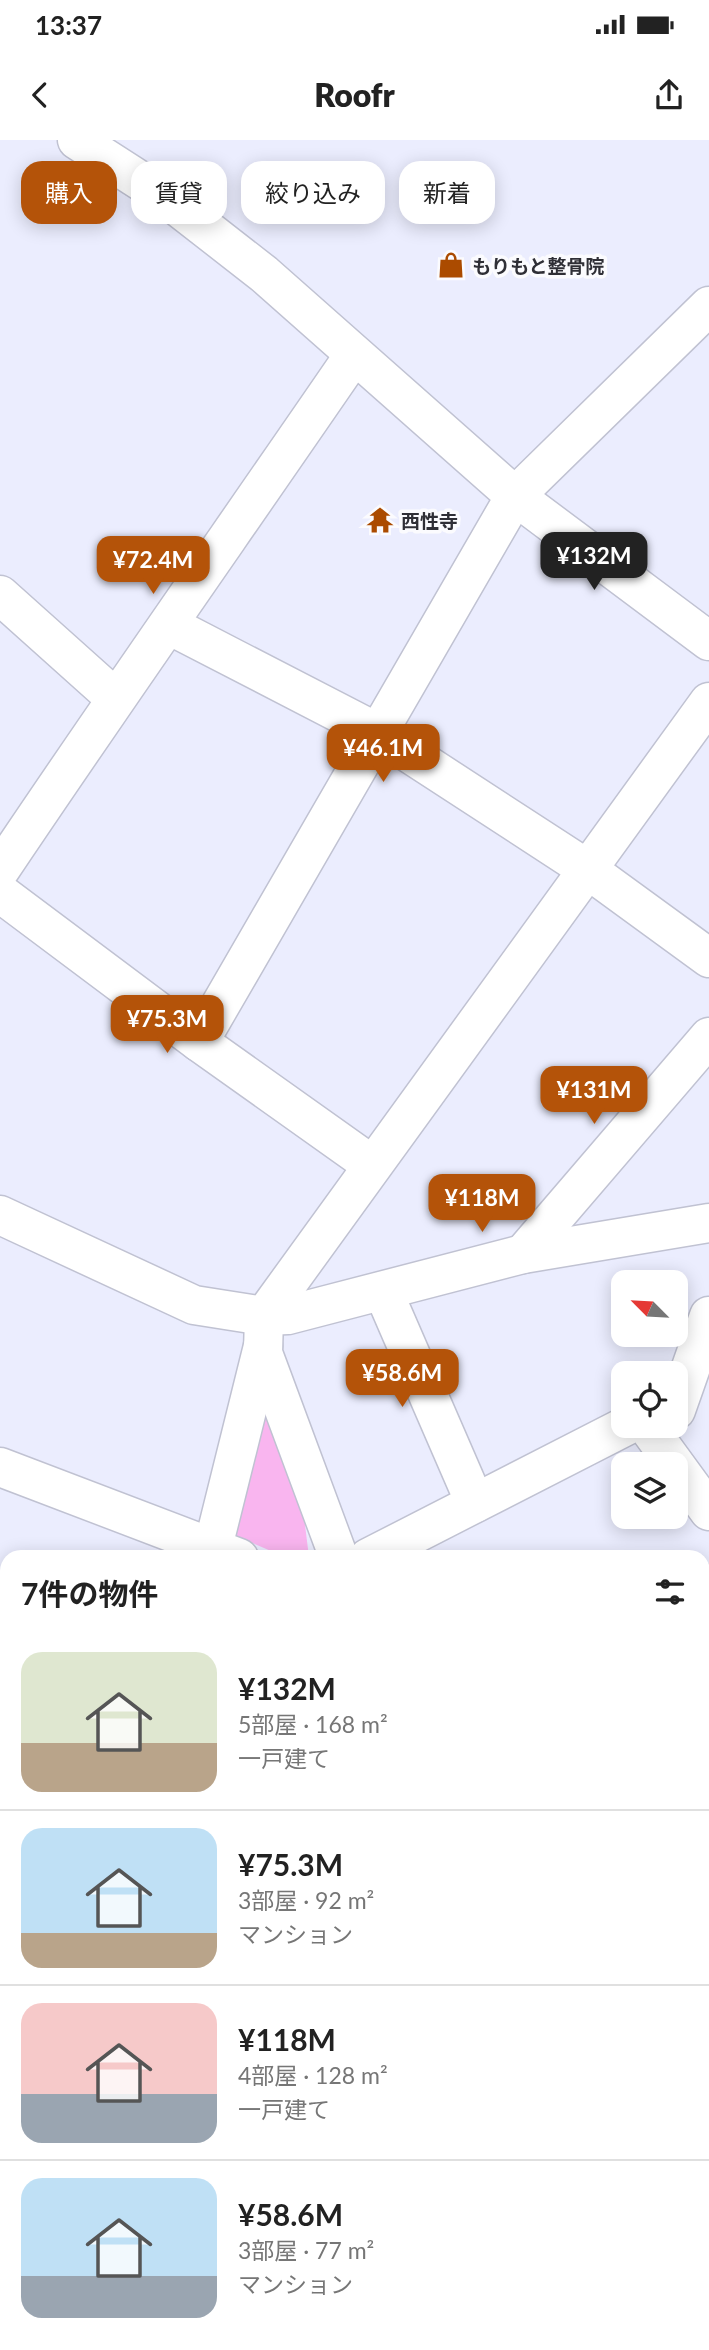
<!DOCTYPE html>
<html lang="ja">
<head>
<meta charset="utf-8">
<style>
  :root { --surface:#fff; --page:#f6f6f6; --text:#222; --muted:#767676; --line:#e0e0e0; --accent:#b45309 }
  body { margin:0; font-family:Lato,"Noto Sans JP",sans-serif; background:var(--page); color:var(--text); height:100vh; display:flex; flex-direction:column; font-size:26px; white-space:nowrap }
  * { box-sizing:border-box; margin:0 }
  p { font-size:23px; color:var(--muted) }
  .icon { flex:none; width:38px; height:38px; fill:none; stroke:currentColor; stroke-width:2; stroke-linecap:round; stroke-linejoin:round }
  .map { position:relative; flex:1; overflow:hidden }
  .side { position:absolute; left:0px; top:1410px; width:710px; height:800px; display:flex; flex-direction:column; background:var(--surface); border-radius:21px 21px 0 0; box-shadow:0 4px 18px #0003 }
  .side>* { flex:none }
  .banner { position:absolute; left:21px; top:21px; width:668px; height:63px; display:flex; gap:14px }
  .needle { width:46px; rotate:294deg }
  .fabs { position:absolute; left:611px; top:1130px; display:grid; gap:14px }
  .fabs a { display:grid; place-items:center; width:77px; height:77px; border-radius:14px; background:var(--surface); box-shadow:0 4px 18px #0003; font-size:35px }
  .price { position:absolute; translate:-50% -60px; padding:0 16px; border-radius:14px; background:var(--accent); color:#fff; font-size:23px; line-height:46px; filter:drop-shadow(0 2px 4px #0008) }
  .price::after { content:''; position:absolute; left:50%; top:42px; width:21px; height:16px; margin-left:-10px; background:inherit; clip-path:polygon(0 0,100% 0,50% 100%) }
  .price.selected { background:#222; color:#fff }
  ul { padding:0; list-style:none }
  li { display:flex; align-items:center; gap:21px; height:175px; padding:0 21px }
  li+li { border-top:2px solid var(--line) }
  li span { display:grid; place-items:center; flex:none; width:196px; height:140px; border-radius:21px; color:#555 }
  li>.icon { margin-inline-start:auto }
  span .icon { width:84px; height:84px; fill:#fffc; stroke-width:1 }
  li b { font-size:30px }
  h2 { display:flex; justify-content:space-between; align-items:center; height:84px; padding:0 21px; font-size:30px }
  .tag { padding:0 24px; border-radius:21px; background:var(--surface); box-shadow:0 4px 18px #0003; font-size:24px; line-height:63px }
  .tag.selected { background:var(--accent); color:#fff }
  .status { display:flex; justify-content:space-between; align-items:center; height:49px; padding:0 35px; background:var(--surface); direction:ltr }
  .status svg { height:19px; fill:currentColor }
  header { display:flex; justify-content:space-between; align-items:center; height:91px; padding:0 21px; background:var(--surface); font-size:32px; font-weight:800 }
  .map>svg:first-child { display:block }
  .green { fill:#f9b5ef }
  .lines { fill:none; stroke-linecap:round; stroke-linejoin:round }
  .river { stroke:#65c6f1; stroke-width:61 }
  .minor-casing { stroke:#c0c2d2; stroke-width:41 }
  .minor { stroke:#fff; stroke-width:38 }
  .labels { text-anchor:middle; dominant-baseline:central; stroke-width:7; stroke-linejoin:round; paint-order:stroke }
  .poi-label { font-size:19px; font-weight:bold; fill:#2f2f36; stroke:#fbfbfe; text-anchor:start }
</style>
</head>
<body>
<div class="status"><b>13:37</b><svg viewBox="0 0 49 12"><path d="M0 12V9h3v3zM5 12V6h3v6zM10 12V3h3v9zM15 12V0h3v12zM26 1h20v11H26zM47 4h2v5h-2z"/></svg></div>
<header><svg class="icon" aria-label="back" viewBox="0 0 24 24"><path d="M15 5l-7 7 7 7"/></svg>Roofr<svg class="icon" aria-label="share" viewBox="0 0 24 24"><path d="M12 15V3M7 8l5-5 5 5M5 13v7h14v-7"/></svg></header>
<div class="map">
<svg width="709" height="2210" viewBox="0 0 709 2210">
  <rect width="100%" height="100%" fill="#ebedfe"/>
  <polygon class="green" points="266,1240 299,1337 309,1417 285,1417 234,1395"/>
  <g class="lines">
    <g class="river">
      <polyline points="0,2098 7,2106"/>
      <polyline points="90,2203 94,2210"/>
    </g>
    <g class="minor-casing">
      <g id="minor">
        <polyline points="77,0 164,56 264,134 515,356 709,501"/>
        <polyline points="0,455 115,558"/>
        <polyline points="169,485 378,593 587,729 709,818"/>
        <path d="M0,730C116,557 236,387 354,215"/>
        <polyline points="0,753 199,902 372,1025"/>
        <polyline points="199,902 515,356 709,166"/>
        <polyline points="0,1075 194,1165 264,1176 288,1175 523,1114 709,1083"/>
        <polyline points="523,1114 709,897"/>
        <polyline points="383,1151 475,1363"/>
        <polyline points="676,1270 709,1176"/>
        <polyline points="647,1286 709,1371"/>
        <polyline points="0,1327 239,1418"/>
        <polyline points="213,1407 263,1206"/>
        <polyline points="339,1418 263,1213 264,1176 709,562"/>
        <polyline points="368,1418 626,1286"/>
        <polyline points="704,1447 709,1444"/>
        <polyline points="704,1695 709,1711"/>
        <polyline points="0,1882 7,1881"/>
        <polyline points="704,1920 709,1918"/>
        <polyline points="0,2023 7,2029"/>
        <polyline points="704,2119 709,2117"/>
        <polyline points="142,2203 147,2210"/>
        <polyline points="284,2203 286,2210"/>
        <polyline points="405,2210 427,2203"/>
      </g>
    </g>
    <use href="#minor" class="minor"/>
  </g>
  <defs>
    <g id="shop-bare" transform="scale(2.1)"><path d="M-5-2.5h2.3a2.7 3.5 0 0 1 5.4 0H5L5.5 6h-11ZM-1.5-2.5h3a1.5 2.3 0 0 0-3 0Z" fill="#ab4b00" stroke="#fbfbfe" stroke-width="2.5" paint-order="stroke"/></g>
    <g id="temple-bare" transform="scale(2.1)"><path d="M0-6L5-2H3V0L6.5 2.5H4V6H1.5V3h-3V6H-4V2.5H-6.5L-3 0V-2H-5Z" fill="#ab4b00" stroke="#fbfbfe" stroke-width="2.5" paint-order="stroke"/></g>
  </defs>
  <g fill-rule="evenodd">
    <use href="#shop-bare" x="451" y="125"/>
    <use href="#temple-bare" x="380" y="380"/>
  </g>
  <g class="labels">
    <g class="poi-label">
      <text x="472" y="125">もりもと整骨院</text>
      <text x="401" y="380">西性寺</text>
    </g>
  </g>
</svg>
<div class="fabs">
<a><svg class="needle" viewBox="-14 -14 28 28"><path d="M0-13l5 13h-10z" fill="#e53935"/><path d="M0 13l5-13h-10z" fill="#767676"/></svg></a>
<a><svg class="icon" aria-label="locate" viewBox="0 0 24 24"><circle cx="12" cy="12" r="6"/><path d="M12 2v4M12 18v4M2 12h4M18 12h4"/></svg></a>
<a><svg class="icon" aria-label="layers" viewBox="0 0 24 24"><path d="M12 4l9 5-9 5-9-5zM3 14l9 5 9-5"/></svg></a>
</div>
<b class="price selected" style="left:594px;top:452px">¥132M</b>
<b class="price" style="left:153px;top:456px">¥72.4M</b>
<b class="price" style="left:383px;top:644px">¥46.1M</b>
<b class="price" style="left:167px;top:915px">¥75.3M</b>
<b class="price" style="left:594px;top:986px">¥131M</b>
<b class="price" style="left:482px;top:1094px">¥118M</b>
<b class="price" style="left:402px;top:1269px">¥58.6M</b>
<div class="banner">
<a class="tag selected">購入</a>
<a class="tag">賃貸</a>
<a class="tag">絞り込み</a>
<a class="tag">新着</a>
</div>
<section class="side">
<h2>7件の物件<svg class="icon" aria-label="filters" viewBox="0 0 24 24"><path d="M4 7h16M4 17h16"/><circle cx="9" cy="7" r="2"/><circle cx="15" cy="17" r="2"/></svg></h2>
<ul>
<li><span style="background:linear-gradient(#dfe7d0 65%,#b9a48a 0)"><svg class="icon" aria-label="home" viewBox="0 0 24 24"><path d="M3 11l9-7 9 7M6 9v11h12V9"/></svg></span><div><b>¥132M</b><p>5部屋 · 168 m²</p><p>一戸建て</p></div></li>
<li><span style="background:linear-gradient(#bfe0f5 75%,#b9a48a 0)"><svg class="icon" aria-label="home" viewBox="0 0 24 24"><path d="M3 11l9-7 9 7M6 9v11h12V9"/></svg></span><div><b>¥75.3M</b><p>3部屋 · 92 m²</p><p>マンション</p></div></li>
<li><span style="background:linear-gradient(#f6c9c9 65%,#9aa5b1 0)"><svg class="icon" aria-label="home" viewBox="0 0 24 24"><path d="M3 11l9-7 9 7M6 9v11h12V9"/></svg></span><div><b>¥118M</b><p>4部屋 · 128 m²</p><p>一戸建て</p></div></li>
<li><span style="background:linear-gradient(#bfe0f5 70%,#9aa5b1 0)"><svg class="icon" aria-label="home" viewBox="0 0 24 24"><path d="M3 11l9-7 9 7M6 9v11h12V9"/></svg></span><div><b>¥58.6M</b><p>3部屋 · 77 m²</p><p>マンション</p></div></li>
</ul>
</section>
</div>
</body>
</html>
